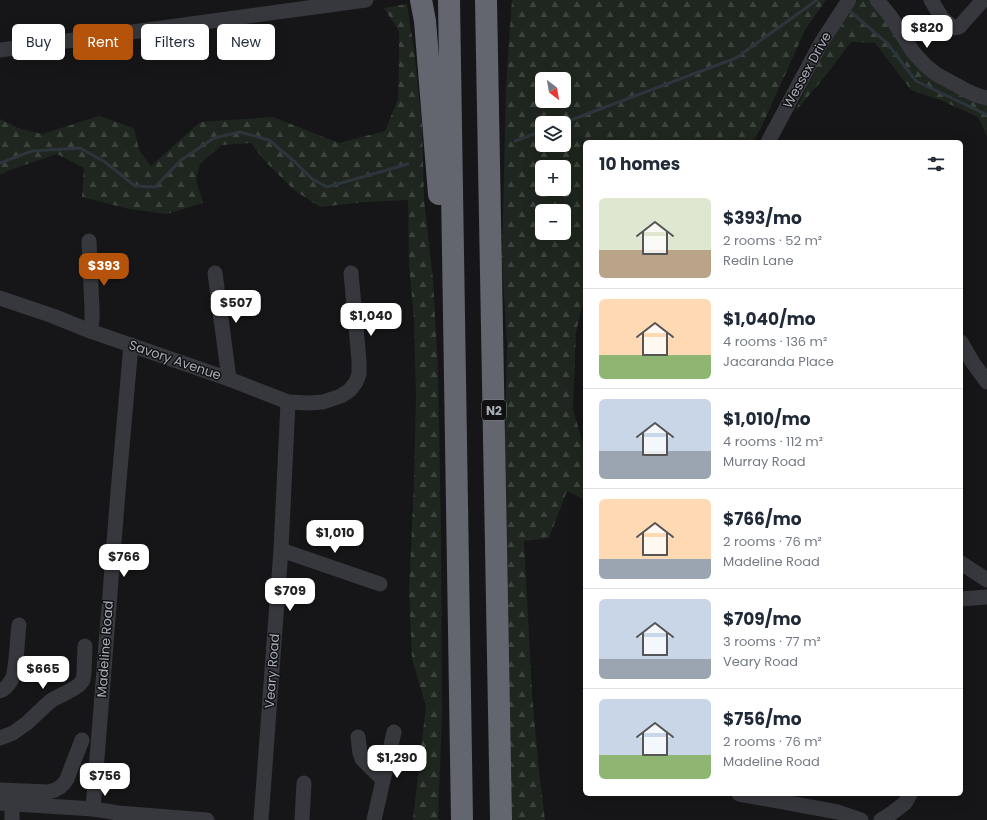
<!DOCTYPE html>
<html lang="en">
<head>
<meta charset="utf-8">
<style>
  :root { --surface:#fff; --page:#f6f6f7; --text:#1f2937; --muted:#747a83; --line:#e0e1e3; --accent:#b45309 }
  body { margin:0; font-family:Poppins,sans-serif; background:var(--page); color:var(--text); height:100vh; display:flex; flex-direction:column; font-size:15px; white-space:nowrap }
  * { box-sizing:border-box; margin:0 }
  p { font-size:13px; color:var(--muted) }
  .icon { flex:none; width:22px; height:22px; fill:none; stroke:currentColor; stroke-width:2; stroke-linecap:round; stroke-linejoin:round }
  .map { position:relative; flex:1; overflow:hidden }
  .side { position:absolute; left:583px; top:140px; width:380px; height:656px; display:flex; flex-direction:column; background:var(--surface); border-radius:6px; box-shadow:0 4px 16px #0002 }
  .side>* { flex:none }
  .guide { position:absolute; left:12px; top:24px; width:380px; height:36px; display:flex; gap:8px }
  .needle { width:26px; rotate:149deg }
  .buttons { position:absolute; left:535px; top:72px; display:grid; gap:8px }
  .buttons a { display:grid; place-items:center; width:36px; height:36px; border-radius:6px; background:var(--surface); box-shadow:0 4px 16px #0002; font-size:20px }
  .price { position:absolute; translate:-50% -34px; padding:0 9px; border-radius:8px; background:#fff; color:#222; font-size:13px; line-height:26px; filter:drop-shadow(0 1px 2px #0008) }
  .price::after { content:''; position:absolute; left:50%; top:24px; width:12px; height:9px; margin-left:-6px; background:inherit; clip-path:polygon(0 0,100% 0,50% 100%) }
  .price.active { background:var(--accent); color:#fff }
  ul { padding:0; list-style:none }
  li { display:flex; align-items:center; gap:12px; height:100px; padding:0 16px }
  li+li { border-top:1px solid var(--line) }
  li span { display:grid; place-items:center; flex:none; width:112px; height:80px; border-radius:6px; color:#555 }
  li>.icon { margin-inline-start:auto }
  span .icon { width:48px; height:48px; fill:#fffc; stroke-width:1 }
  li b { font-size:17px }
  h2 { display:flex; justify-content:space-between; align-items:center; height:48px; padding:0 16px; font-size:17px }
  .tag { padding:0 14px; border-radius:6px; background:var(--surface); box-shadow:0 4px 16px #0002; font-size:14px; line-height:36px }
  .tag.active { background:var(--accent); color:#fff }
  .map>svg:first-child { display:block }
  .forest { fill:url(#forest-firs); fill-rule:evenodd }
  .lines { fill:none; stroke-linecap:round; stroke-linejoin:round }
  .stream { stroke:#2c353c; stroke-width:3 }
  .minor { stroke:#37383d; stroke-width:15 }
  .highway { stroke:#63666e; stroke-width:22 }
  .labels { text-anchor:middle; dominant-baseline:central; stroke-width:3; stroke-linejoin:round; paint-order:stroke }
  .shield { fill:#111113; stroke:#7b7e86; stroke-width:1 }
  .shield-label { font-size:12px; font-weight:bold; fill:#a8adb8 }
  .street-label { font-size:13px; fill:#a8adb8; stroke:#111113 }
</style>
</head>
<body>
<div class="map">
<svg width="987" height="820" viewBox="0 0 987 820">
  <defs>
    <pattern id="forest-firs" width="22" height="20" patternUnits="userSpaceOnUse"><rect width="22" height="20" fill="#1e261f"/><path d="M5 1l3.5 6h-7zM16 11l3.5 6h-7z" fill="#3c433d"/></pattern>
  </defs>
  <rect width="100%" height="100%" fill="#161618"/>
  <g class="forest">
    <path d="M512,0H826L805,30L762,126L753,142H585V305L582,306L576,332L573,409L585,452V500L567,491L549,538L524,541L532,694L539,771L545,820H509L503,515L507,345L502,260L506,86ZM542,79H564V101H542ZM542,123H564V145H542ZM542,167H564V189H542ZM542,211H564V233H542Z"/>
    <polygon points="858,0 871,0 910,57 987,103 987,136 978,117 940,100 911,90 875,43 851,42 826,75 795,112 817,63"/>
    <polygon points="407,4 414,50 422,125 424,199 433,280 438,370 441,536 442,717 438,820 413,820 426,706 412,659 409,591 414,483 416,398 414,319 409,265 408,200 365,202 320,207 294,190 263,159 251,143 222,145 200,164 196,180 203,203 167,214 129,209 82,197 84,168 57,154 10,170 0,175 0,119 18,128 42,134 99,116 134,128 139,150 151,166 200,122 273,117 339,143 385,131 398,99 399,58 399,31 384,8"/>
  </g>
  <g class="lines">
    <g class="stream">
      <polyline points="851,12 887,43 916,81 987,115"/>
      <polyline points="563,123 736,58 817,0"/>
      <polyline points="515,141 542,131"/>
      <polyline points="0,163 32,151 80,148 105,162 135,186 155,187 181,160 214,138 240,132 269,140 295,162 312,179 327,187 408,164"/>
    </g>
    <g class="minor">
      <polyline points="877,0 891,17 913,52 925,65 936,74 969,92 979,96 987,98"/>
      <polyline points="931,0 942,18 954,28 959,27 983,0"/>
      <polyline points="0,50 366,0"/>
      <polyline points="768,142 821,43 849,0"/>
      <polyline points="89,241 92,310 92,320 90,331"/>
      <polyline points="215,273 229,379"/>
      <polyline points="0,298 53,316 90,331 229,379 288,402 309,403 323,402 341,396 350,390 356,382 359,374 359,360 351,273"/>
      <polyline points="961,342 973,363 987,382"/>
      <polyline points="281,550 380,584"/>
      <polyline points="961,563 987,580"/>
      <polyline points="961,599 987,597"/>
      <path d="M0,691C6,689 10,683 13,677C17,663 17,640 19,625"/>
      <polyline points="358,737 360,753 362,759 383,780"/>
      <polyline points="0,738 13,733 27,723 45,706 52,700 73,689 79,685 83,680 84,673 85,646"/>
      <path d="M0,790L49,792C57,790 63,787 67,779L82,740"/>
      <polyline points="739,794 838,812 861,820"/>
      <polyline points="0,803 93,809 118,813 207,820"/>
      <polyline points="93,809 118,492 131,345"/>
      <polyline points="12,820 12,804"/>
      <polyline points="261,820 275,629 281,550 288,402"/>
      <polyline points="302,820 304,783"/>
      <polyline points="374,820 394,732"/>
      <polyline points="881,820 892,813 905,803 910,794"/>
    </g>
    <g class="highway">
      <polyline points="421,0 425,21 439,194"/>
      <polyline points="449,0 462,820"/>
      <polyline points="486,0 501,820"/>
    </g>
  </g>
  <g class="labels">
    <rect class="shield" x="482" y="400" width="24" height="20" rx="3"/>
    <g class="shield-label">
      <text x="494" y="410">N2</text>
    </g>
    <g class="street-label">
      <text transform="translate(807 70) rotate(-61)">Wessex Drive</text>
      <text transform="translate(175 360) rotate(19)">Savory Avenue</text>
      <text transform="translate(105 649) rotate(-86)">Madeline Road</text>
      <text transform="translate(272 671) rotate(-86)">Veary Road</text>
    </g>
  </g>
</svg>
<div class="buttons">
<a><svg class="needle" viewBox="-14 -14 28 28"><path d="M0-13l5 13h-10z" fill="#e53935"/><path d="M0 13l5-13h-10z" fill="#747a83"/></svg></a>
<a><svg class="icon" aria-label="layers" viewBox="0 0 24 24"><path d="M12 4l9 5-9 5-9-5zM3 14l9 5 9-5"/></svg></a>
<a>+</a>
<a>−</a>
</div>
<b class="price" style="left:927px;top:49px">$820</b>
<b class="price active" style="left:104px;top:287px">$393</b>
<b class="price" style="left:236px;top:324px">$507</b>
<b class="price" style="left:371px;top:337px">$1,040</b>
<b class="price" style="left:335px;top:554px">$1,010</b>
<b class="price" style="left:124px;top:578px">$766</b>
<b class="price" style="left:290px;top:612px">$709</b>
<b class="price" style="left:43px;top:690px">$665</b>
<b class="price" style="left:397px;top:779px">$1,290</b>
<b class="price" style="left:105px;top:797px">$756</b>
<div class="guide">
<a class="tag">Buy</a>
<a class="tag active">Rent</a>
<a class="tag">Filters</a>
<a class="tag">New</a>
</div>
<section class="side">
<h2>10 homes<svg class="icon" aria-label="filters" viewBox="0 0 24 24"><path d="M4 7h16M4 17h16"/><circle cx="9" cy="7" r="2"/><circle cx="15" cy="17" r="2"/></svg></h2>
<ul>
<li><span style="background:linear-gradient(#dfe7d0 65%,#b9a48a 0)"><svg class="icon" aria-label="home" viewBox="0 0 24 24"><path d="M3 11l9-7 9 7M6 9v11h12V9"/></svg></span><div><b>$393/mo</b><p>2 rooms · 52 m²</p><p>Redin Lane</p></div></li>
<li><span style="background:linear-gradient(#ffd9b3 70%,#8fb573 0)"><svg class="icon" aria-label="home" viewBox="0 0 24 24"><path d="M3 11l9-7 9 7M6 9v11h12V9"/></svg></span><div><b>$1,040/mo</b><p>4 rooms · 136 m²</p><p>Jacaranda Place</p></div></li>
<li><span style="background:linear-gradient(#c9d6e8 65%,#9aa5b1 0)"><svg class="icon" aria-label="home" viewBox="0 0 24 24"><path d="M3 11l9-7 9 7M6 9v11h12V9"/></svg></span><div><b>$1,010/mo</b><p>4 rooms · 112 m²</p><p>Murray Road</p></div></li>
<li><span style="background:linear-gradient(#ffd9b3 75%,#9aa5b1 0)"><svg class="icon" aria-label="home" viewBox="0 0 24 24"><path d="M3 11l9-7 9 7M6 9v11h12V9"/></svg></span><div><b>$766/mo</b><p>2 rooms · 76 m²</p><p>Madeline Road</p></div></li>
<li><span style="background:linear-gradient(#c9d6e8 75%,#9aa5b1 0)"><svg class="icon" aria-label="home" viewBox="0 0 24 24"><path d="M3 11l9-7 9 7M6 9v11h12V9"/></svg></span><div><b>$709/mo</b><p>3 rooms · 77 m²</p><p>Veary Road</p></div></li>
<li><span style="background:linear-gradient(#c9d6e8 70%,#8fb573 0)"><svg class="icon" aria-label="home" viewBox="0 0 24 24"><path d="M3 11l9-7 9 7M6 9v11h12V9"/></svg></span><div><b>$756/mo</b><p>2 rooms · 76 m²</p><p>Madeline Road</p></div></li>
</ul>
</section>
</div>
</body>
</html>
